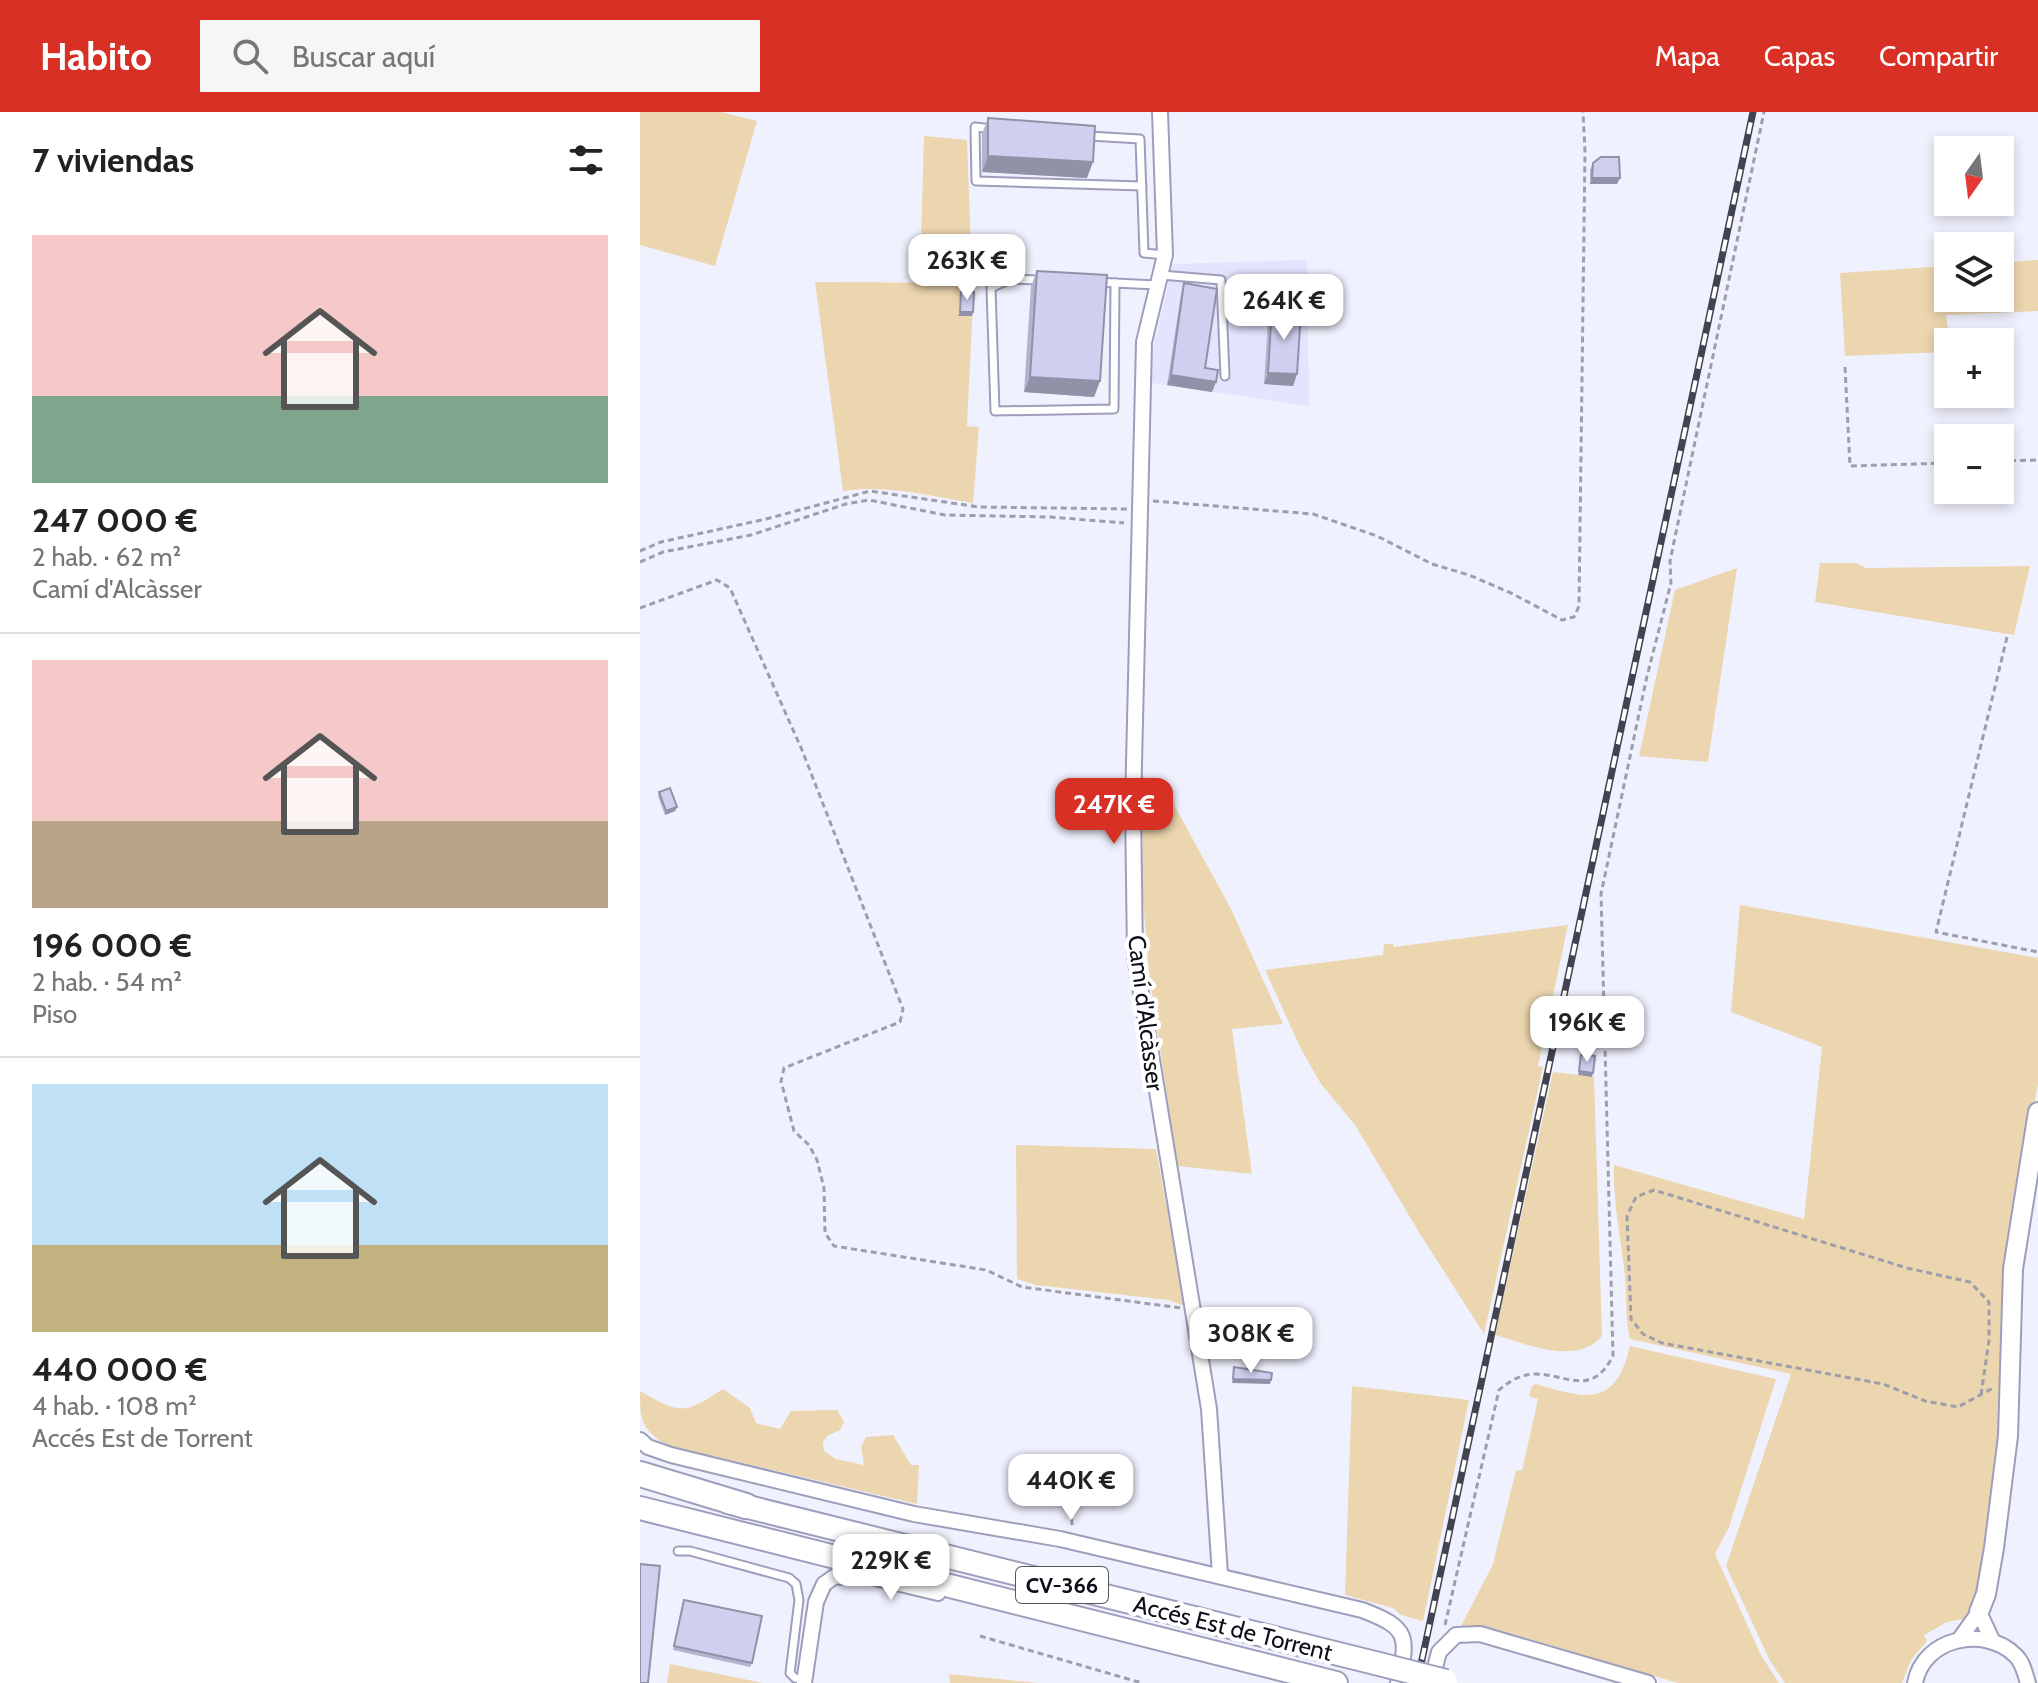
<!DOCTYPE html>
<html lang="es">
<head>
<meta charset="utf-8">
<style>
  :root { --surface:#fff; --page:#f6f6f6; --text:#222; --muted:#767676; --line:#e0e0e0; --accent:#d93025 }
  body { margin:0; font-family:Cabin,sans-serif; background:var(--page); color:var(--text); height:100vh; display:flex; flex-direction:column; font-size:30px; white-space:nowrap }
  * { box-sizing:border-box; margin:0 }
  p { font-size:26px; color:var(--muted) }
  .icon { flex:none; width:44px; height:44px; fill:none; stroke:currentColor; stroke-width:2; stroke-linecap:round; stroke-linejoin:round }
  .map { position:relative; flex:1; overflow:hidden }
  .panel { display:flex; flex-direction:column; background:var(--surface); width:640px }
  .panel>* { flex:none }
  .needle { width:52px; rotate:194deg }
  .tools { position:absolute; left:1294px; top:24px; display:grid; gap:16px }
  .tools a { display:grid; place-items:center; width:80px; height:80px; border-radius:0px; background:var(--surface); box-shadow:0 4px 12px #0003; font-size:40px }
  .price { position:absolute; translate:-50% -68px; padding:0 18px; border-radius:16px; background:#fff; color:#222; font-size:26px; line-height:52px; filter:drop-shadow(0 2px 4px #0008) }
  .price::after { content:''; position:absolute; left:50%; top:48px; width:24px; height:18px; margin-left:-12px; background:inherit; clip-path:polygon(0 0,100% 0,50% 100%) }
  .price.selected { background:var(--accent); color:#fff }
  ul { padding:0; list-style:none }
  li { display:grid; align-content:center; gap:16px; height:424px; padding:0 32px }
  li+li { border-top:2px solid var(--line) }
  li span { display:grid; place-items:center; height:248px; border-radius:0px; color:#555 }
  li>.icon { margin-inline-start:auto }
  span .icon { width:144px; height:144px; fill:#fffc; stroke-width:1 }
  li b { font-size:34px }
  h2 { display:flex; justify-content:space-between; align-items:center; height:96px; padding:0 32px; font-size:34px }
  header { display:flex; align-items:center; gap:48px; box-sizing:border-box; height:112px; padding:0 40px; background:var(--accent); color:#fff }
  header strong { font-size:38px }
  nav { display:flex; gap:44px; margin-inline-start:auto; font-size:28px }
  .search { width:560px; height:72px; background:var(--page); display:flex; align-items:center; gap:20px; box-sizing:border-box; padding:0 28px; border-radius:0px; color:var(--muted); font-size:30px }
  main { display:flex; flex:1; min-height:0 }
  .map>svg:first-child { display:block }
  .built { fill:#e3e4fd }
  .green { fill:#ecd6af }
  .lines { fill:none; stroke-linecap:round; stroke-linejoin:round }
  .service-casing { stroke:#9d9ebc; stroke-width:11 }
  .minor-casing { stroke:#9d9ebc; stroke-width:18 }
  .tertiary-casing { stroke:#9d9ebc; stroke-width:22 }
  .primary-casing { stroke:#9d9ebc; stroke-width:26 }
  .trunk-casing { stroke:#9d9ebc; stroke-width:28 }
  .path { stroke:#9e9eab; stroke-width:3; stroke-dasharray:6 4; stroke-linecap:butt }
  .service { stroke:#fff; stroke-width:7 }
  .minor { stroke:#fff; stroke-width:14 }
  .tertiary { stroke:#fff; stroke-width:18 }
  .primary { stroke:#fff; stroke-width:22 }
  .trunk { stroke:#fff; stroke-width:24 }
  .rail-casing { stroke:#43434f; stroke-width:7 }
  .rail { stroke:#fff; stroke-width:4; stroke-dasharray:12; stroke-linecap:butt }
  .primary-bridge-casing { stroke:#9d9ebc; stroke-width:26; stroke-linecap:butt }
  .primary-bridge { stroke:#fff; stroke-width:22 }
  .wall { fill:#b2b3ce }
  .shaded-wall { fill:#9192a8 }
  .building { fill:#cfd0f0; stroke:#9192a8; stroke-width:2 }
  .labels { text-anchor:middle; dominant-baseline:central; stroke-width:8; stroke-linejoin:round; paint-order:stroke }
  .shield { fill:#fff; stroke:#56565d; stroke-width:2 }
  .shield-label { font-size:22px; font-weight:bold; fill:#0d0d18 }
  .street-label { font-size:24px; fill:#0d0d18; stroke:#fff }
</style>
</head>
<body>
<header>
<strong>Habito</strong>
<div class="search"><svg class="icon" aria-label="search" viewBox="0 0 24 24"><circle cx="10" cy="10" r="6"/><path d="M15 15l6 6"/></svg>Buscar aquí</div>
<nav><a>Mapa</a><a>Capas</a><a>Compartir</a></nav>
</header>
<main>
<section class="panel">
<h2>7 viviendas<svg class="icon" aria-label="filters" viewBox="0 0 24 24"><path d="M4 7h16M4 17h16"/><circle cx="9" cy="7" r="2"/><circle cx="15" cy="17" r="2"/></svg></h2>
<ul>
<li><span style="background:linear-gradient(#f6c9c9 65%,#7fa58c 0)"><svg class="icon" aria-label="home" viewBox="0 0 24 24"><path d="M3 11l9-7 9 7M6 9v11h12V9"/></svg></span><div><b>247 000 €</b><p>2 hab. · 62 m²</p><p>Camí d'Alcàsser</p></div></li>
<li><span style="background:linear-gradient(#f6c9c9 65%,#b9a48a 0)"><svg class="icon" aria-label="home" viewBox="0 0 24 24"><path d="M3 11l9-7 9 7M6 9v11h12V9"/></svg></span><div><b>196 000 €</b><p>2 hab. · 54 m²</p><p>Piso</p></div></li>
<li><span style="background:linear-gradient(#bfe0f5 65%,#c2b280 0)"><svg class="icon" aria-label="home" viewBox="0 0 24 24"><path d="M3 11l9-7 9 7M6 9v11h12V9"/></svg></span><div><b>440 000 €</b><p>4 hab. · 108 m²</p><p>Accés Est de Torrent</p></div></li>
</ul>
</section>
<div class="map">
<svg width="1398" height="1571" viewBox="0 0 1398 1571">
  <rect width="100%" height="100%" fill="#f0f1fe"/>
  <polygon class="built" points="667,148 669,294 511,271 513,237 533,152"/>
  <g class="green">
    <polygon points="0,0 81,0 117,9 75,154 0,133"/>
    <polygon points="284,24 327,28 332,162 327,163 280,162"/>
    <polygon points="1398,148 1398,199 1306,203 1310,230 1308,230 1308,240 1205,244 1200,161 1308,154 1308,186 1360,186 1360,151"/>
    <path d="M175,170L334,171L327,314L339,315L333,391C291,384 246,372 203,379Z"/>
    <polygon points="1180,451 1216,451 1226,456 1390,454 1374,523 1175,490"/>
    <polygon points="1097,456 1068,650 999,644 1035,478"/>
    <polygon points="502,664 522,674 527,680 591,797 643,912 592,917 612,1062 537,1054 509,860 503,789"/>
    <path d="M1100,793L1398,846V973L1385,1034L1361,1336L1334,1505L1307,1510L1284,1523L1287,1529L1271,1548L1262,1571H1145L1130,1549L1086,1454L1151,1262L990,1227C985,1207 987,1186 985,1165C981,1127 973,1092 974,1053L1164,1107L1182,935L1091,900Z"/>
    <polygon points="928,813 898,954 903,955 844,1222 780,1122 715,1013 681,972 661,937 625,858 743,843 744,832 753,832 753,835"/>
    <path d="M913,960L954,965L962,1224C938,1254 886,1232 855,1223Z"/>
    <polygon points="376,1033 516,1037 545,1194 528,1188 396,1173 377,1167"/>
    <path d="M990,1234L1136,1267L1089,1415L1075,1442L1121,1543L1139,1571H1038L873,1522L819,1518L853,1452L876,1358L882,1359L898,1287L889,1284L892,1274L896,1272C947,1287 975,1296 990,1234Z"/>
    <polygon points="712,1274 829,1288 783,1509 761,1503 753,1496 705,1483"/>
    <path d="M83,1277L110,1296L116,1311L140,1317L151,1299L197,1298L204,1310L200,1318L187,1324L183,1330L184,1339L196,1347L224,1353L221,1335L226,1325L253,1323L271,1353H279L277,1392L26,1333C1,1316 0,1309 0,1279C40,1302 44,1303 83,1277Z"/>
    <polygon points="30,1552 123,1571 27,1571"/>
    <polygon points="309,1562 399,1571 310,1571"/>
  </g>
  <g class="lines">
    <g class="service-casing">
      <g id="service">
        <polyline points="353,17 335,15 336,69 502,74"/>
        <polyline points="449,24 500,27 504,141 525,143"/>
        <polyline points="521,163 581,168 585,264"/>
        <polyline points="402,168 370,167 351,176 355,299 474,297 475,171 516,173"/>
        <polyline points="458,170 475,171"/>
        <polyline points="38,1439 50,1439 149,1466 156,1472 159,1488 150,1561 155,1566 165,1568"/>
      </g>
    </g>
    <g class="minor-casing">
      <g id="minor">
        <polyline points="520,0 525,143 504,230 493,694 495,844 569,1297 580,1463"/>
        <path d="M0,1328L8,1335L31,1343L274,1402L420,1427L722,1498C770,1516 768,1525 758,1571"/>
        <polyline points="1319,1528 1339,1500 1353,1530"/>
        <polyline points="164,1571 176,1490 184,1472 194,1465 223,1463 298,1481"/>
        <polyline points="791,1571 799,1540 816,1523 840,1522 1008,1571"/>
        <path d="M1275,1571C1283,1526 1344,1513 1375,1543C1383,1550 1385,1562 1388,1571"/>
      </g>
    </g>
    <g class="tertiary-casing">
      <polyline id="tertiary" points="1339,1500 1346,1482 1354,1436 1368,1324 1373,1157 1398,1000"/>
    </g>
    <g class="primary-casing">
      <g id="primary">
        <polyline points="88,1390 739,1552"/>
        <polyline points="0,1396 696,1571"/>
      </g>
    </g>
    <g class="trunk-casing">
      <polyline id="trunk" points="0,1362 106,1394"/>
    </g>
    <g class="path">
      <polyline points="1205,255 1210,354 1308,351"/>
      <polyline points="1360,349 1398,348"/>
      <polyline points="513,389 673,402 737,424 792,452 829,463 871,481 922,508 934,505 939,494 945,40 943,0"/>
      <polyline points="0,439 21,430 126,407 230,379 339,395 488,397"/>
      <polyline points="0,450 23,440 111,423 206,392 229,388 305,403 410,405 484,411"/>
      <polyline points="0,496 77,468 90,476 162,638 263,897 260,910 144,956 141,969 154,1019 169,1033 177,1048 184,1076 185,1121 194,1134 346,1158 382,1175 541,1196"/>
      <polyline points="1367,525 1296,820 1398,840"/>
      <polyline points="1341,1283 1349,1228 1349,1190 1330,1170 1267,1156 1014,1078 996,1085 987,1104 991,1207 1003,1222 1022,1231 1243,1272 1285,1289 1318,1295 1355,1275"/>
      <polyline points="430,1357 432,1414"/>
      <path d="M805,1513L859,1278C870,1269 879,1263 894,1262C928,1262 951,1286 973,1244L961,782L1007,564L1031,471L1030,449L1124,0"/>
      <polyline points="340,1524 502,1571"/>
    </g>
    <use href="#service" class="service"/>
    <use href="#minor" class="minor"/>
    <use href="#tertiary" class="tertiary"/>
    <use href="#primary" class="primary"/>
    <use href="#trunk" class="trunk"/>
    <g class="rail-casing">
      <polyline id="rail" points="777,1571 1113,0"/>
    </g>
    <use href="#rail" class="rail"/>
    <g class="primary-bridge-casing">
      <polyline id="primary-bridge" points="739,1552 806,1569"/>
    </g>
    <use href="#primary-bridge" class="primary-bridge"/>
  </g>
  <g class="wall">
    <polygon points="348,6 447,66 342,60 342,22"/>
    <polygon points="953,51 977,72 950,72 950,58"/>
    <polygon points="397,159 460,269 454,285 384,280 391,174"/>
    <polygon points="544,171 565,256 572,280 527,273 541,182"/>
    <polygon points="632,197 657,262 653,274 624,272 628,209"/>
    <polygon points="19,680 37,695 35,699 25,703 18,684"/>
    <polygon points="43,1492 112,1551 110,1555 33,1538"/>
  </g>
  <g class="shaded-wall">
    <polygon points="348,44 453,50 447,66 342,60"/>
    <polygon points="952,66 980,66 977,72 950,72"/>
    <polygon points="657,180 656,184 642,185 643,181"/>
    <polygon points="320,200 333,200 332,204 318,204"/>
    <polygon points="628,261 657,262 653,274 624,272"/>
    <polygon points="531,263 576,270 572,280 527,273"/>
    <polygon points="390,265 460,269 454,285 384,280"/>
    <polygon points="37,695 35,699 25,703 26,699"/>
    <polygon points="939,959 953,961 952,965 938,963"/>
    <polygon points="593,1267 631,1268 630,1272 592,1271"/>
  </g>
  <g class="building">
    <polygon points="348,6 455,14 453,50 348,44"/>
    <polygon points="961,45 979,45 980,66 952,66 953,51"/>
    <polygon points="397,159 467,163 460,269 390,265"/>
    <polygon points="643,168 657,168 657,180 643,181"/>
    <polygon points="544,171 577,177 565,256 578,258 576,270 531,263"/>
    <polygon points="321,180 334,180 333,200 320,200"/>
    <polygon points="632,197 661,199 657,262 628,261"/>
    <polygon points="30,676 37,695 26,699 19,680"/>
    <polygon points="941,943 955,944 953,961 939,959"/>
    <polygon points="594,1255 632,1261 631,1268 593,1267"/>
    <polygon points="0,1452 20,1454 8,1571 0,1571"/>
    <polygon points="44,1488 122,1504 112,1551 34,1534"/>
  </g>
  <g class="labels">
    <rect class="shield" x="376" y="1455" width="92" height="36" rx="6"/>
    <g class="shield-label">
      <text x="422" y="1473">CV-366</text>
    </g>
    <g class="street-label">
      <text transform="translate(506 901) rotate(83)">Camí d'Alcàsser</text>
      <text transform="translate(593 1516) rotate(14)">Accés Est de Torrent</text>
    </g>
  </g>
</svg>
<div class="tools">
<a><svg class="needle" viewBox="-14 -14 28 28"><path d="M0-13l5 13h-10z" fill="#e53935"/><path d="M0 13l5-13h-10z" fill="#767676"/></svg></a>
<a><svg class="icon" aria-label="layers" viewBox="0 0 24 24"><path d="M12 4l9 5-9 5-9-5zM3 14l9 5 9-5"/></svg></a>
<a>+</a>
<a>−</a>
</div>
<b class="price" style="left:327px;top:190px">263K €</b>
<b class="price" style="left:644px;top:230px">264K €</b>
<b class="price selected" style="left:474px;top:734px">247K €</b>
<b class="price" style="left:947px;top:952px">196K €</b>
<b class="price" style="left:611px;top:1263px">308K €</b>
<b class="price" style="left:431px;top:1410px">440K €</b>
<b class="price" style="left:251px;top:1490px">229K €</b>
</div>
</main>
</body>
</html>
